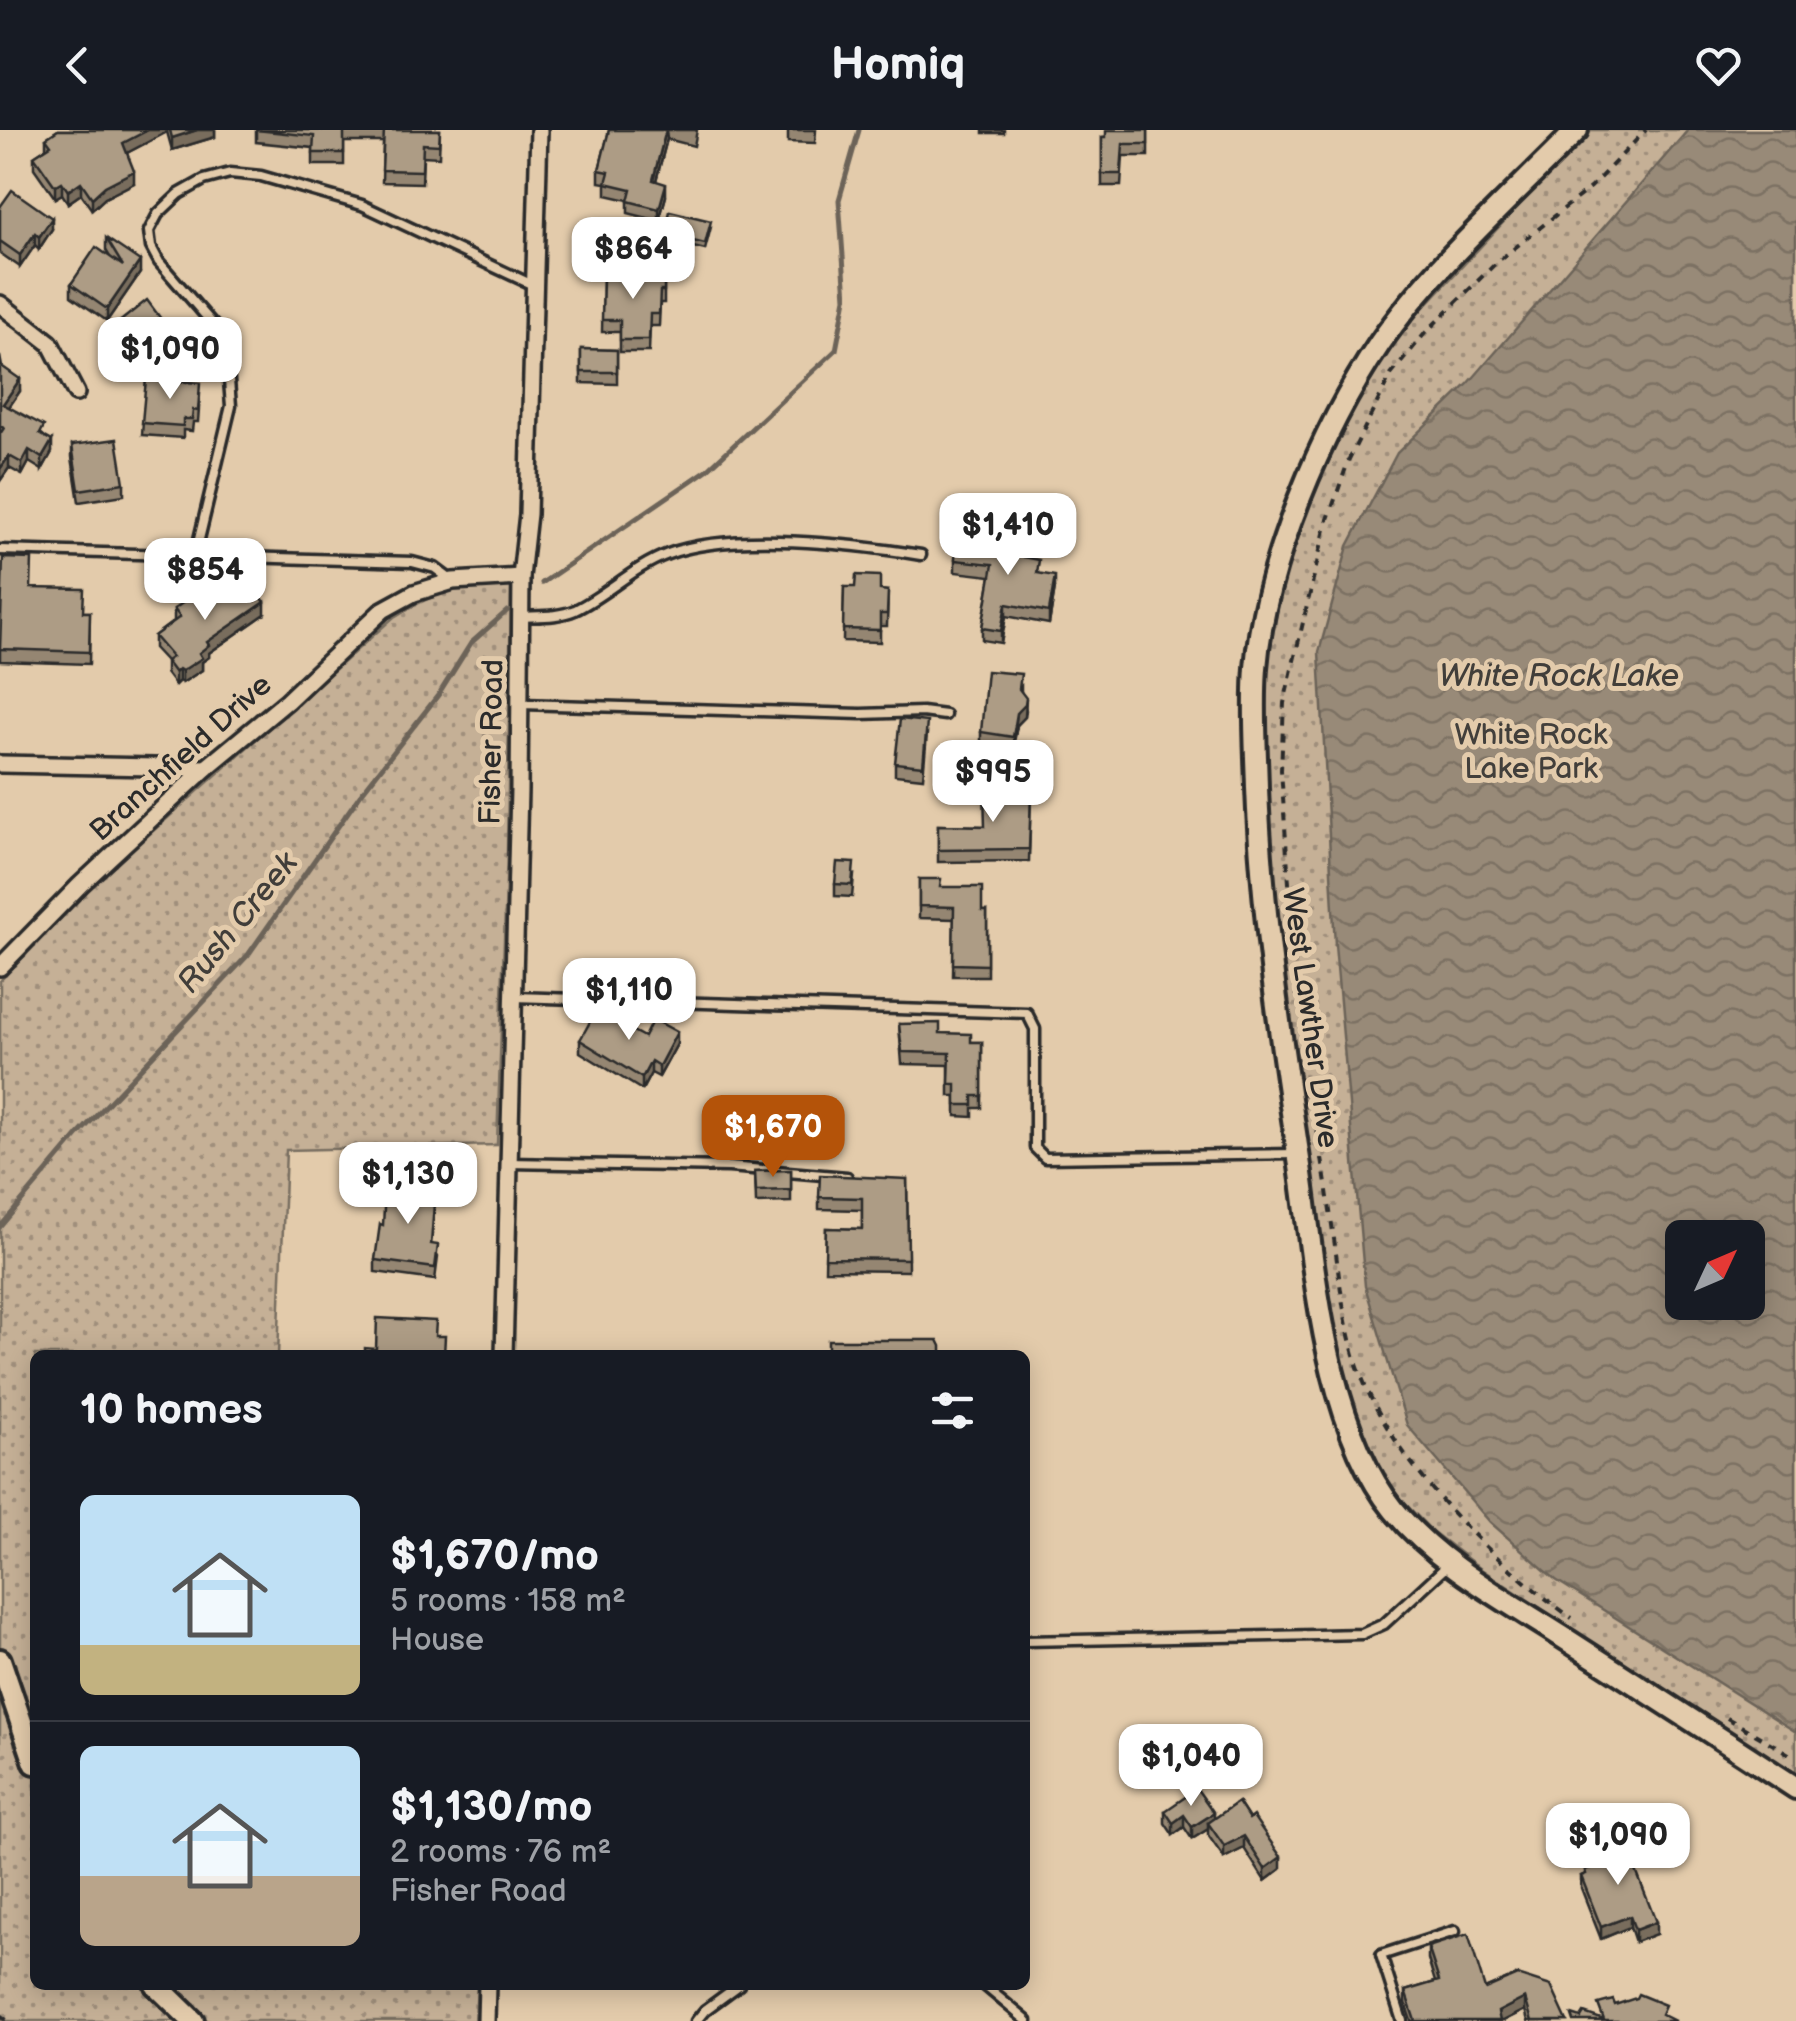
<!DOCTYPE html>
<html lang="en">
<head>
<meta charset="utf-8">
<style>
  :root { --surface:#171b24; --page:#242831; --text:#f1f3f6; --muted:#9ea1a6; --line:#363941; --accent:#b45309 }
  body { margin:0; font-family:"Balsamiq Sans",sans-serif; background:var(--page); color:var(--text); height:100vh; display:flex; flex-direction:column; font-size:38px; white-space:nowrap }
  * { box-sizing:border-box; margin:0 }
  p { font-size:32px; color:var(--muted) }
  .icon { flex:none; width:55px; height:55px; fill:none; stroke:currentColor; stroke-width:2; stroke-linecap:round; stroke-linejoin:round }
  .map { position:relative; flex:1; overflow:hidden }
  .side { position:absolute; left:30px; top:1220px; width:1000px; height:640px; display:flex; flex-direction:column; background:var(--surface); border-radius:15px; box-shadow:0 5px 25px #0003 }
  .side>* { flex:none }
  .needle { width:65px; rotate:46deg }
  .buttons { position:absolute; left:1665px; top:1090px; display:grid; gap:20px }
  .buttons a { display:grid; place-items:center; width:100px; height:100px; border-radius:15px; background:var(--surface); box-shadow:0 5px 25px #0003; font-size:50px }
  .price { position:absolute; translate:-50% -85px; padding:0 22px; border-radius:20px; background:#fff; color:#222; font-size:32px; line-height:65px; filter:drop-shadow(0 2px 5px #0008) }
  .price::after { content:''; position:absolute; left:50%; top:60px; width:30px; height:22px; margin-left:-15px; background:inherit; clip-path:polygon(0 0,100% 0,50% 100%) }
  .price.active { background:var(--accent); color:#fff }
  ul { padding:0; list-style:none }
  li { display:flex; align-items:center; gap:30px; height:250px; padding:0 50px }
  li+li { border-top:2px solid var(--line) }
  li span { display:grid; place-items:center; flex:none; width:280px; height:200px; border-radius:15px; color:#555 }
  li>.icon { margin-inline-start:auto }
  span .icon { width:120px; height:120px; fill:#fffc; stroke-width:1 }
  li b { font-size:42px }
  h2 { display:flex; justify-content:space-between; align-items:center; height:120px; padding:0 50px; font-size:42px }
  header { display:flex; justify-content:space-between; align-items:center; height:130px; padding:0 50px; background:var(--surface); font-size:45px; font-weight:700 }
  .map>svg:first-child { display:block }
  .park { fill:url(#park-dots); stroke:#786e60; stroke-width:2.5; fill-rule:evenodd }
  .water { fill:url(#water-waves); stroke:#6c6459; stroke-width:2.5; fill-rule:evenodd }
  .lines { fill:none; stroke-linecap:round; stroke-linejoin:round }
  .stream { stroke:#6c6459; stroke-width:5 }
  .lane-casing { stroke:#2b2b2b; stroke-width:15 }
  .street-casing { stroke:#2b2b2b; stroke-width:22 }
  .secondary-casing { stroke:#2b2b2b; stroke-width:28 }
  .path { stroke:#2b2b2b; stroke-width:4; stroke-dasharray:8 8; stroke-linecap:butt }
  .lane { stroke:#e3cbab; stroke-width:8 }
  .street { stroke:#e3cbab; stroke-width:15 }
  .secondary { stroke:#e3cbab; stroke-width:20 }
  .wall { fill:#958672; stroke:#2b2b2b; stroke-width:2.5 }
  .shaded-wall { fill:#796d5d; stroke:#2b2b2b; stroke-width:2.5 }
  .building { fill:#ad9c85; stroke:#2b2b2b; stroke-width:2.5 }
  .labels { text-anchor:middle; dominant-baseline:central; stroke-width:10; stroke-linejoin:round; paint-order:stroke }
  .park-label { font-size:30px; fill:#423f3b; stroke:#e3cbab }
  .street-label { font-size:30px; fill:#2b2b2b; stroke:#e3cbab }
  .water-label { font-size:32px; font-style:italic; fill:#413e3a; stroke:#e3cbab }
</style>
</head>
<body>
<header><svg class="icon" aria-label="back" viewBox="0 0 24 24"><path d="M15 5l-7 7 7 7"/></svg>Homiq<svg class="icon" aria-label="heart" viewBox="0 0 24 24"><path d="M12 20l-8-8c-3-5 5-10 8-4 3-6 11-1 8 4z"/></svg></header>
<div class="map">
<svg width="1796" height="1891" viewBox="0 0 1796 1891">
  <defs>
    <pattern id="park-dots" width="8" height="8" patternUnits="userSpaceOnUse" patternTransform="scale(2.5)"><rect width="8" height="8" fill="#c5b096"/><path d="M2 2h.1M6 6h.1" fill="none" stroke="#a08f7b" stroke-width="1.8" stroke-linecap="round"/></pattern>
    <pattern id="water-waves" width="16" height="10" patternUnits="userSpaceOnUse" patternTransform="scale(2.5)"><rect width="16" height="10" fill="#988a78"/><path d="M0 5q4-4 8 0t8 0" fill="none" stroke="#7c7163"/></pattern>
  </defs>
  <rect width="100%" height="100%" fill="#e3cbab"/>
  <filter id="ink" filterUnits="userSpaceOnUse"><feTurbulence type="fractalNoise" baseFrequency=".01" numOctaves="2"/><feDisplacementMap in="SourceGraphic" scale="20" xChannelSelector="R" yChannelSelector="G"/><feConvolveMatrix kernelMatrix="1 2 1 2 8 2 1 2 1" color-interpolation-filters="sRGB"/></filter>
  <g filter="url(#ink)">
    <g class="park">
      <path d="M1590,0H1796V1646L1481,1439L1433,1402L1395,1363L1365,1316L1345,1255L1298,989L1262,656L1267,538L1286,431L1323,326L1378,226ZM1682,1108H1748V1172H1682Z"/>
      <path d="M478,456L511,457L507,722L497,1015L286,1020L278,1225H35V1855H477L475,1891H0V851L99,749L394,487C421,470 446,459 478,456Z"/>
    </g>
    <path class="water" d="M1688,0H1796V1602L1556,1450L1490,1392L1407,1295L1365,1156L1335,815L1319,522L1348,416L1397,323L1468,254ZM1682,1108H1748V1172H1682Z"/>
    <g class="lines">
      <g class="stream">
        <polyline points="542,453 707,340 836,220 846,168 839,70 859,0"/>
        <polyline points="0,1097 78,1005 248,825 360,665 439,564 471,513 507,481"/>
      </g>
      <g class="lane-casing">
        <g id="lane">
          <polyline points="0,420 412,432 435,438 451,450"/>
          <polyline points="195,426 231,276 227,225 218,200 159,132 151,117 149,101 158,84 179,64 204,50 230,43 261,46 362,75 535,156"/>
          <path d="M521,487C539,486 559,487 575,480C608,464 633,437 668,424C733,400 852,414 921,425"/>
          <polyline points="521,574 861,584 922,582 945,585"/>
          <polyline points="514,867 1027,883 1035,899 1035,1018 1045,1028 1297,1024"/>
          <polyline points="508,1033 729,1037 847,1047"/>
          <polyline points="1025,1511 1362,1504 1384,1494 1449,1434"/>
          <polyline points="984,1855 1027,1891"/>
          <polyline points="696,1891 705,1880 739,1855"/>
          <polyline points="1402,1891 1381,1825 1455,1801"/>
        </g>
      </g>
      <g class="street-casing">
        <g id="street">
          <polyline points="0,174 50,213 76,263"/>
          <polyline points="0,634 206,638"/>
          <polyline points="0,837 80,755 206,638 287,571 383,480 414,463 453,451 521,447"/>
          <polyline points="504,1225 519,660 521,447 528,384 539,0"/>
          <polyline points="486,1891 487,1855"/>
        </g>
      </g>
      <g class="secondary-casing">
        <g id="secondary">
          <path d="M1577,0C1512,67 1432,137 1380,213C1322,299 1264,434 1256,538C1253,578 1256,618 1257,658C1262,787 1281,909 1300,1036C1315,1141 1325,1295 1394,1380C1438,1434 1502,1468 1561,1506C1639,1556 1718,1607 1796,1658"/>
          <polyline points="0,1530 35,1633"/>
          <polyline points="156,1855 193,1891"/>
        </g>
      </g>
      <g class="path">
        <polyline points="1297,866 1281,640 1284,573 1326,395 1349,329 1391,245 1426,202 1497,132 1591,57 1646,0"/>
        <path d="M1308,950C1319,1005 1327,1060 1335,1116C1340,1153 1344,1192 1355,1228C1385,1326 1490,1430 1572,1488"/>
        <polyline points="1727,1588 1796,1628"/>
        <polyline points="0,1885 8,1891"/>
      </g>
      <use href="#lane" class="lane"/>
      <use href="#street" class="street"/>
      <use href="#secondary" class="secondary"/>
    </g>
    <g class="wall">
      <polygon points="58,0 215,0 215,7 172,20 167,2 127,23 134,53 105,68 92,80 81,64 68,73 62,64 55,68 34,38 34,26 46,18 46,8"/>
      <polygon points="256,0 440,0 439,27 423,26 422,53 382,52 383,12 344,12 344,35 313,35 313,18 256,12"/>
      <polygon points="609,0 697,0 694,16 667,9 656,51 666,66 659,91 628,83 628,70 606,65 606,53 599,52 599,40"/>
      <polygon points="788,0 816,0 815,13 788,12"/>
      <rect x="983" y="0" width="21" height="3"/>
      <polygon points="1148,0 1148,26 1123,26 1121,56 1102,56 1102,7"/>
      <polygon points="0,77 52,99 39,119 35,115 20,137 0,123"/>
      <polygon points="711,97 705,120 665,110 665,104"/>
      <polygon points="106,108 140,143 107,191 71,166 71,154 110,127 106,120"/>
      <polygon points="664,139 664,173 660,173 659,196 650,196 649,222 620,222 620,202 602,202 603,148 631,149"/>
      <polygon points="113,197 186,223 153,249 200,264 198,292 193,292 192,301 183,300 183,308 142,305 146,251 113,209"/>
      <polygon points="581,219 617,220 617,254 581,253"/>
      <polygon points="0,226 2,237 20,261 9,277 44,306 52,322 42,340 29,332 22,345 9,338 0,351"/>
      <polygon points="72,315 124,353 124,365 79,372 72,327"/>
      <polygon points="1026,427 1039,443 1055,458 1049,494 1006,486 1001,513 982,510 982,498 991,446 955,442 955,430"/>
      <polygon points="844,457 888,461 887,496 880,496 880,512 843,511"/>
      <polygon points="203,470 265,484 209,523 209,527 202,532 202,540 182,553 179,551 175,555 166,543 166,531 154,518 154,506 174,491 174,479"/>
      <polygon points="84,482 90,482 89,534 0,531 0,511"/>
      <polygon points="1021,556 1021,561 1026,580 1025,587 1017,595 1013,618 981,614 981,602"/>
      <polygon points="927,604 923,648 895,645 895,633"/>
      <polygon points="1031,663 1029,731 938,732 938,695 984,696"/>
      <polygon points="854,745 852,767 835,766 835,754"/>
      <polygon points="919,749 940,757 982,781 987,781 987,846 953,846 954,789 919,788"/>
      <polygon points="899,894 940,903 971,912 982,912 982,978 973,978 973,987 956,986 956,966 949,966 949,935 902,934"/>
      <polygon points="644,907 677,914 659,947 651,943 642,960 580,922 580,910"/>
      <polygon points="791,1040 791,1072 756,1073 755,1041"/>
      <polygon points="907,1049 908,1141 825,1140 826,1098 862,1099 862,1080 819,1079 819,1067"/>
      <polygon points="430,1060 435,1072 431,1114 438,1127 435,1150 375,1142 375,1130 393,1062"/>
      <polygon points="1238,1672 1281,1739 1265,1751 1244,1718 1224,1728 1208,1705 1208,1699 1192,1709 1184,1697 1173,1705 1165,1693 1165,1681 1214,1689"/>
      <polygon points="1600,1716 1656,1804 1635,1812 1630,1797 1601,1809 1581,1758 1581,1746 1585,1744 1585,1740 1603,1734 1600,1728"/>
      <polygon points="1428,1817 1485,1859 1517,1845 1567,1891 1528,1891 1525,1880 1503,1891 1411,1891 1405,1873 1405,1861 1435,1852 1428,1829"/>
    </g>
    <g class="shaded-wall">
      <polygon points="148,0 167,0 167,2 123,25 123,13"/>
      <polygon points="197,0 215,0 215,7 172,20 172,8"/>
      <polygon points="666,0 667,9 653,62 653,50"/>
      <polygon points="134,41 134,53 105,68 92,80 92,68 105,56"/>
      <polygon points="62,52 62,64 55,68 55,56"/>
      <polygon points="81,52 81,64 68,73 68,61"/>
      <polygon points="666,54 666,66 659,91 659,79"/>
      <polygon points="52,88 52,99 39,119 39,107"/>
      <polygon points="35,103 35,115 20,137 20,125"/>
      <polygon points="140,131 140,143 107,191 107,179"/>
      <polygon points="186,211 186,223 147,253 147,241"/>
      <polygon points="20,249 20,261 3,286 3,274"/>
      <polygon points="52,311 52,322 42,340 42,328"/>
      <polygon points="29,320 29,332 22,345 22,333"/>
      <polygon points="9,326 9,338 0,351 0,339"/>
      <polygon points="1055,446 1055,458 1049,494 1049,482"/>
      <polygon points="265,472 265,484 209,523 209,527 202,532 202,540 182,553 182,541 207,512"/>
      <polygon points="1006,474 1006,486 1001,513 1001,501"/>
      <polygon points="179,539 179,551 175,555 175,543"/>
      <polygon points="1026,568 1025,587 1017,595 1013,618 1017,583"/>
      <polygon points="677,902 677,914 659,947 659,936"/>
      <polygon points="651,931 651,943 642,960 642,948"/>
      <polygon points="1214,1683 1214,1695 1208,1693 1208,1699 1192,1709 1192,1697"/>
      <polygon points="1184,1685 1184,1697 1173,1705 1173,1693"/>
      <polygon points="1244,1706 1244,1718 1224,1728 1224,1716"/>
      <polygon points="1281,1727 1281,1739 1265,1751 1265,1739"/>
      <polygon points="1630,1786 1630,1797 1601,1809 1601,1797"/>
      <polygon points="1656,1792 1656,1804 1635,1812 1635,1800"/>
      <polygon points="1525,1868 1525,1880 1503,1891 1498,1891 1498,1882"/>
    </g>
    <g class="building">
      <polygon points="58,0 148,0 123,13 134,41 105,56 92,68 81,52 68,61 62,52 55,56 34,26 51,15 46,8"/>
      <polygon points="170,0 197,0 172,8"/>
      <polygon points="256,0 344,0 344,23 313,23 314,6"/>
      <polygon points="356,0 440,0 439,15 423,14 422,41 382,40 384,0"/>
      <polygon points="609,0 666,0 653,50 666,54 659,79 628,71 631,59 606,53 609,42 599,40"/>
      <polygon points="1106,0 1148,0 1148,14 1123,14 1121,44 1102,44 1102,7 1106,7"/>
      <polygon points="12,60 52,88 39,107 35,103 20,125 0,111 0,77"/>
      <polygon points="670,81 711,91 705,114 665,104"/>
      <polygon points="106,108 140,131 107,179 71,154 96,117 123,136"/>
      <polygon points="631,138 664,139 664,161 660,161 659,184 650,184 649,210 620,210 620,190 602,190 603,148 631,149"/>
      <polygon points="147,170 167,197 172,193 186,211 147,241 113,197"/>
      <polygon points="581,219 617,220 617,242 581,242"/>
      <polygon points="0,235 20,249 3,274 44,296 40,304 52,311 42,328 29,320 22,333 9,326 0,339 0,304 4,298 0,296"/>
      <polygon points="146,249 200,253 198,281 193,280 192,289 183,289 183,296 142,293"/>
      <polygon points="117,309 124,353 79,360 72,315"/>
      <polygon points="956,408 1027,414 1024,427 1039,430 1037,443 1055,446 1049,482 1006,474 1001,501 982,498 993,434 955,430"/>
      <polygon points="3,428 32,429 31,458 84,459 83,482 90,482 89,522 0,519"/>
      <polygon points="856,445 880,446 880,460 888,461 887,484 880,484 880,500 843,499 844,457 855,457"/>
      <polygon points="248,449 265,472 207,512 209,515 199,523 202,528 182,541 179,539 175,543 166,531 172,527 154,506 180,487 174,479 198,462 203,470 210,465 215,472"/>
      <polygon points="987,541 1021,544 1019,559 1026,568 1025,575 1017,583 1013,607 981,602"/>
      <polygon points="900,589 927,592 923,636 895,633"/>
      <polygon points="1022,659 1022,663 1031,663 1029,719 938,720 938,695 985,696 984,660"/>
      <polygon points="837,732 854,733 852,755 835,754"/>
      <polygon points="919,749 941,749 940,757 982,757 982,781 987,781 987,835 953,834 954,777 919,776"/>
      <polygon points="596,881 644,907 653,889 677,902 659,936 651,931 642,948 580,910"/>
      <polygon points="940,893 940,903 971,904 971,912 982,912 982,966 973,966 973,975 956,975 956,954 949,954 950,923 902,922 899,894"/>
      <polygon points="791,1040 791,1060 756,1061 755,1041"/>
      <polygon points="820,1045 907,1049 908,1129 825,1128 826,1098 862,1099 862,1068 819,1067"/>
      <polygon points="407,1055 430,1056 430,1060 435,1060 431,1114 438,1115 435,1138 375,1130 380,1094 383,1095 385,1061 393,1062 393,1057 407,1058"/>
      <polygon points="377,1188 436,1191 435,1206 445,1206 444,1225 365,1225 365,1218 376,1219"/>
      <polygon points="828,1210 938,1210 941,1216 941,1225 828,1225"/>
      <polygon points="1197,1659 1214,1683 1192,1697 1184,1685 1173,1693 1165,1681"/>
      <polygon points="1238,1672 1249,1689 1253,1686 1281,1727 1265,1739 1244,1706 1224,1716 1208,1693"/>
      <polygon points="1623,1707 1656,1792 1635,1800 1630,1786 1601,1797 1581,1746 1586,1744 1585,1740 1607,1732 1600,1716"/>
      <polygon points="1468,1804 1485,1859 1517,1845 1551,1856 1567,1891 1532,1891 1525,1868 1498,1882 1500,1891 1415,1891 1405,1861 1439,1851 1428,1817"/>
      <polygon points="1638,1864 1665,1875 1661,1884 1675,1891 1574,1891 1572,1885 1581,1888 1584,1883 1604,1890 1598,1874 1613,1870 1615,1875 1636,1868"/>
    </g>
  </g>
  <g class="labels">
    <g class="park-label">
      <text x="1531" y="605">White Rock<tspan x="1531" dy="34">Lake Park</tspan></text>
    </g>
    <g class="street-label">
      <text transform="translate(492 612) rotate(-89)">Fisher Road</text>
      <text transform="translate(181 628) rotate(-42)">Branchfield Drive</text>
      <text transform="translate(1310 888) rotate(82)">West Lawther Drive</text>
    </g>
    <g class="water-label">
      <text x="1559" y="546">White Rock Lake</text>
      <text transform="translate(238 793) rotate(-51)">Rush Creek</text>
    </g>
  </g>
</svg>
<div class="buttons">
<a><svg class="needle" viewBox="-14 -14 28 28"><path d="M0-13l5 13h-10z" fill="#e53935"/><path d="M0 13l5-13h-10z" fill="#9ea1a6"/></svg></a>
</div>
<b class="price" style="left:633px;top:172px">$864</b>
<b class="price" style="left:170px;top:272px">$1,090</b>
<b class="price" style="left:1008px;top:448px">$1,410</b>
<b class="price" style="left:205px;top:493px">$854</b>
<b class="price" style="left:993px;top:695px">$995</b>
<b class="price" style="left:629px;top:913px">$1,110</b>
<b class="price active" style="left:773px;top:1050px">$1,670</b>
<b class="price" style="left:408px;top:1097px">$1,130</b>
<b class="price" style="left:1191px;top:1679px">$1,040</b>
<b class="price" style="left:1618px;top:1758px">$1,090</b>
<section class="side">
<h2>10 homes<svg class="icon" aria-label="filters" viewBox="0 0 24 24"><path d="M4 7h16M4 17h16"/><circle cx="9" cy="7" r="2"/><circle cx="15" cy="17" r="2"/></svg></h2>
<ul>
<li><span style="background:linear-gradient(#bfe0f5 75%,#c2b280 0)"><svg class="icon" aria-label="home" viewBox="0 0 24 24"><path d="M3 11l9-7 9 7M6 9v11h12V9"/></svg></span><div><b>$1,670/mo</b><p>5 rooms · 158 m²</p><p>House</p></div></li>
<li><span style="background:linear-gradient(#bfe0f5 65%,#b9a48a 0)"><svg class="icon" aria-label="home" viewBox="0 0 24 24"><path d="M3 11l9-7 9 7M6 9v11h12V9"/></svg></span><div><b>$1,130/mo</b><p>2 rooms · 76 m²</p><p>Fisher Road</p></div></li>
</ul>
</section>
</div>
</body>
</html>
